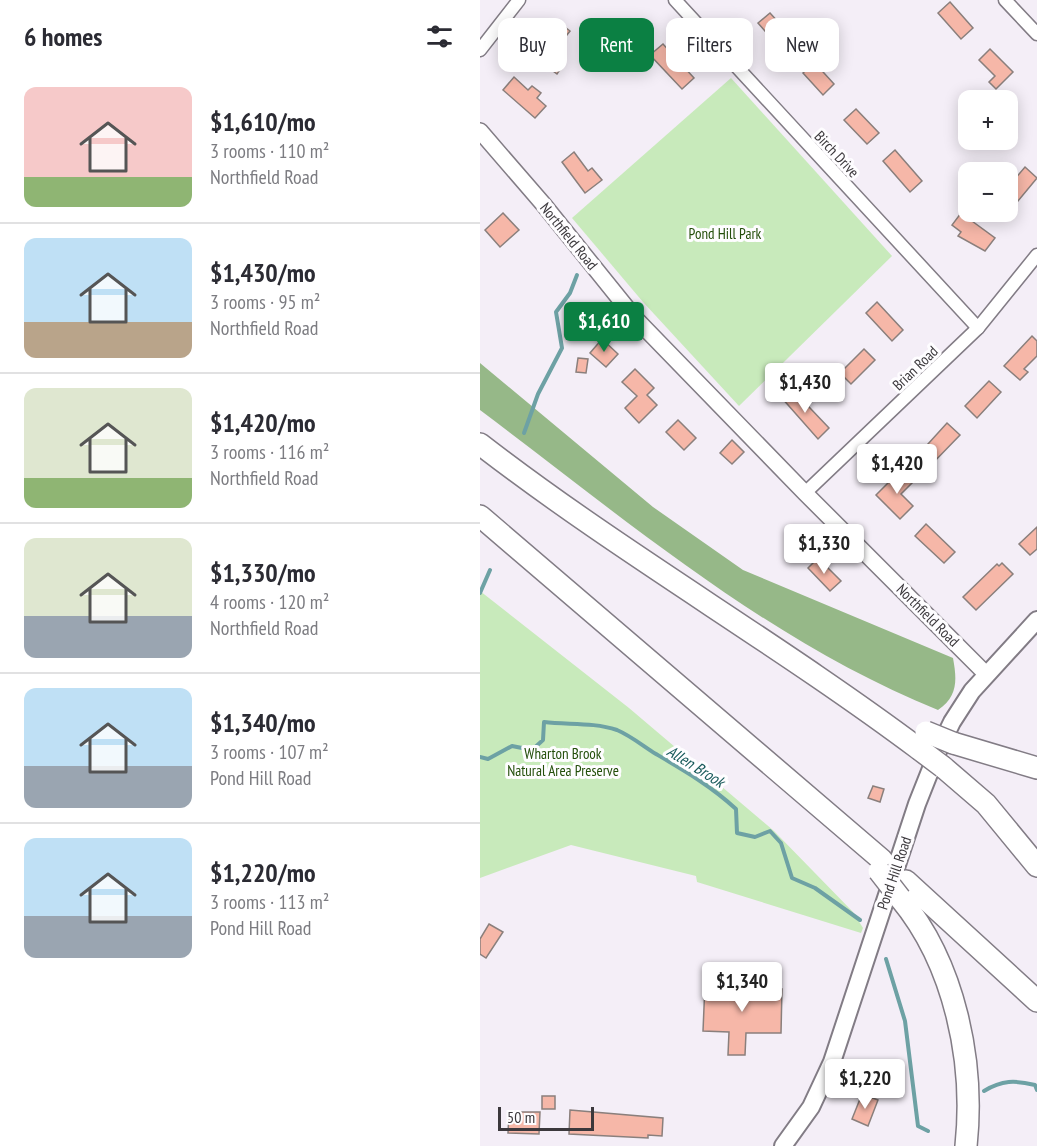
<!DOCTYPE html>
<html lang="en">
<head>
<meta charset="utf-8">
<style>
  :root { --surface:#fff; --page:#f7f7f7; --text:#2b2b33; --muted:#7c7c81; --line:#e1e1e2; --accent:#0b8043 }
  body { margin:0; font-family:"PT Sans Narrow",sans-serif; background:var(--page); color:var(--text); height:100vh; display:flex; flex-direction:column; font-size:22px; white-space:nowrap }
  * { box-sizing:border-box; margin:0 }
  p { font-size:20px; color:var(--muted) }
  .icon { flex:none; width:33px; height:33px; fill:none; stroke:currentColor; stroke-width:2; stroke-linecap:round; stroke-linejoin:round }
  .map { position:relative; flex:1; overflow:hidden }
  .drawer { display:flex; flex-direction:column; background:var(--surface); width:480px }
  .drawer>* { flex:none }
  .guide { position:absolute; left:18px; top:18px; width:448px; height:54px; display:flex; gap:12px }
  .tools { position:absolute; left:478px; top:90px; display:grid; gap:12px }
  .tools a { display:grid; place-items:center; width:60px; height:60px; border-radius:12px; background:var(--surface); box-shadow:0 3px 15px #0003; font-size:30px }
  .scale { position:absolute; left:18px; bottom:15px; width:96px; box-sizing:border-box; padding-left:6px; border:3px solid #3b383c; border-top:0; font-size:16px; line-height:21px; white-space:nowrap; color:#3b383c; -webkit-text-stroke:4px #fefdff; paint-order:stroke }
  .price { position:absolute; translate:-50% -51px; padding:0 14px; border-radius:6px; background:#fff; color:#222; font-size:20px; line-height:39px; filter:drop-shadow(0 2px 3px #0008) }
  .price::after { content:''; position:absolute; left:50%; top:36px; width:18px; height:14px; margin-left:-9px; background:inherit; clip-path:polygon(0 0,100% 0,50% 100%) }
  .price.active { background:var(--accent); color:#fff }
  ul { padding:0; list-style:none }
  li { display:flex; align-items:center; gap:18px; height:150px; padding:0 24px }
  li+li { border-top:2px solid var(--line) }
  li span { display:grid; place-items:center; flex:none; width:168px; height:120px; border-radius:12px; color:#555 }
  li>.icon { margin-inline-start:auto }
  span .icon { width:72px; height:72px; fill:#fffc; stroke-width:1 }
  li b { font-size:26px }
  h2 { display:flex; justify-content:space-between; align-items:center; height:72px; padding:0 24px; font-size:26px }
  .tag { padding:0 21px; border-radius:12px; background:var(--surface); box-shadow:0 3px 15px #0003; font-size:21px; line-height:54px }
  .tag.active { background:var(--accent); color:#fff }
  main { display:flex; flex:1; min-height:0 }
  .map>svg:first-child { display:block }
  .green { fill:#c8eabb }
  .forest { fill:#96b888 }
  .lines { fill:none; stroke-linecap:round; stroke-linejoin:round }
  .stream { stroke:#6da1a4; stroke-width:4 }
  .building { fill:#f6b7a8; stroke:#8a7f7c; stroke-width:1.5 }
  .minor-casing { stroke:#827c85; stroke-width:15 }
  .tertiary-casing { stroke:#827c85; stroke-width:18 }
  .secondary-casing { stroke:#827c85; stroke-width:20 }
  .motorway-casing { stroke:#827c85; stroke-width:24 }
  .minor { stroke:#fff; stroke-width:12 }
  .tertiary { stroke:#fff; stroke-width:15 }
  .secondary { stroke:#fff; stroke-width:16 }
  .motorway { stroke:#fff; stroke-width:21 }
  .motorway-bridge-casing { stroke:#827c85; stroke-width:24; stroke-linecap:butt }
  .motorway-bridge { stroke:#fff; stroke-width:21 }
  .labels { text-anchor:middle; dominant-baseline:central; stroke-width:6; stroke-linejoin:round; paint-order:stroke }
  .street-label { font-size:15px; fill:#3b383c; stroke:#fefdff }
  .park-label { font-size:15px; fill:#234e0a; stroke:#fefdff }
  .water-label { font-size:16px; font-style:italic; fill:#185a5b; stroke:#fefdff }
</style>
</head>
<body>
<main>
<section class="drawer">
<h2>6 homes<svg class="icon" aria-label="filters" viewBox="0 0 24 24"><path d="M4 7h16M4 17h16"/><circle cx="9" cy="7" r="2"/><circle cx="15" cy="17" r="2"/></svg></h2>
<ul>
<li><span style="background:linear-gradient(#f6c9c9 75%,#8fb573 0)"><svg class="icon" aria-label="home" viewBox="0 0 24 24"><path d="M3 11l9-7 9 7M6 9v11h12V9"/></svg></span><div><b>$1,610/mo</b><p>3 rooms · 110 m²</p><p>Northfield Road</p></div></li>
<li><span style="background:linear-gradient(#bfe0f5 70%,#b9a48a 0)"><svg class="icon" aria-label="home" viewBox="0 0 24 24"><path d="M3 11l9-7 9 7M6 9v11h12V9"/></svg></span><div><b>$1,430/mo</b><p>3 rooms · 95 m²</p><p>Northfield Road</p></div></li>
<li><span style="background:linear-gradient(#dfe7d0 75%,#8fb573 0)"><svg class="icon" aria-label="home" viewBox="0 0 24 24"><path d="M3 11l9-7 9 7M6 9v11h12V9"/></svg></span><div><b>$1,420/mo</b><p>3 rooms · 116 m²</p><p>Northfield Road</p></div></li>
<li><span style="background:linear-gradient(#dfe7d0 65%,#9aa5b1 0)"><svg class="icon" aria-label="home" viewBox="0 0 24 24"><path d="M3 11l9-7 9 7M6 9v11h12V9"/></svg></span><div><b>$1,330/mo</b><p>4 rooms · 120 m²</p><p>Northfield Road</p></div></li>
<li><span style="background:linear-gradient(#bfe0f5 65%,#9aa5b1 0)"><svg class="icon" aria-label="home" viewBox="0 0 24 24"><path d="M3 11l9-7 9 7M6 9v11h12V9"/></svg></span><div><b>$1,340/mo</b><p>3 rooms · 107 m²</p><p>Pond Hill Road</p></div></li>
<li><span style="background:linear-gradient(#bfe0f5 65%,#9aa5b1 0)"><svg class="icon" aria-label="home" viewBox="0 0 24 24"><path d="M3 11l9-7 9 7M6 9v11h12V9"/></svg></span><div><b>$1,220/mo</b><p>3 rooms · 113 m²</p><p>Pond Hill Road</p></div></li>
</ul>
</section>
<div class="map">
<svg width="557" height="1146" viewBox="0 0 557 1146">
  <rect width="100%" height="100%" fill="#f4eef7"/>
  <g class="green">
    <polygon points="251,78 412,256 259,406 163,302 92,218"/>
    <polygon points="0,591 149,708 294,831 373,912 383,928 381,933 217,882 216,876 91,845 0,878"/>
  </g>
  <path class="forest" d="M0,363L173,507L263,570L473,658C477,680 478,696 458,710C289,642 145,519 0,410Z"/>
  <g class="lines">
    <g class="stream">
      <polyline points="44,433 58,394 82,348 76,312 90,293 97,275"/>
      <polyline points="0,593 10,570"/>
      <path d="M0,757L8,759L32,746L52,750L63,740L64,722C88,725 113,722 137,730C151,736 163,746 176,754C205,771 231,786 256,809L257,833L275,837L290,831L301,843L312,878L335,888L380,920"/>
      <polyline points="406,959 425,1021 438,1126 448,1131"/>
      <path d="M504,1091C522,1080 535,1080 555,1085L557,1090"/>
    </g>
  </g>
  <g class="building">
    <polygon points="470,2 493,28 481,39 458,13"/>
    <polygon points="290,13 310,35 298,46 278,23"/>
    <polygon points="76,20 90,31 71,55 57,44"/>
    <polygon points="183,44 214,78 202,89 170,55"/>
    <polygon points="510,49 533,72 516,89 509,82 515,76 499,60"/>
    <polygon points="72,55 84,64 77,74 65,65"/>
    <polygon points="334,62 354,84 343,95 323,73"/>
    <polygon points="34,77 48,90 52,86 61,93 57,98 66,106 55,118 23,90"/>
    <polygon points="376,109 399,133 387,144 364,120"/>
    <polygon points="415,150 442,181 430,192 403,161"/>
    <polygon points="94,152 108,171 112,168 122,180 105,193 82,162"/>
    <polygon points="545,167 557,178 528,213 528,187"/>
    <polygon points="23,213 39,230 20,247 5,230"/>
    <polygon points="481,213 515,238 505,251 478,236 481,232 472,225"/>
    <polygon points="397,302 423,330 412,341 386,313"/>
    <polygon points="552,336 557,341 557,356 544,369 548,372 540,380 524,366"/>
    <polygon points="122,339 138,354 126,367 110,353"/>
    <polygon points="384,349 395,360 371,384 360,373"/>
    <polygon points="98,358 108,359 106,373 96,372"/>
    <polygon points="155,369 174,388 167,395 177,405 159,423 145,408 157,396 142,382"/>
    <polygon points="509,381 521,392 497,418 485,406"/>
    <polygon points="311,388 349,428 338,439 301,397"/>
    <polygon points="198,420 216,438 204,450 186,432"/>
    <polygon points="467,423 480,435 450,466 438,455"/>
    <polygon points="252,440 264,452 252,464 240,453"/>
    <polygon points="421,470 433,482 421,494 433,506 420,519 396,495"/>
    <polygon points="446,524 475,552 464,563 435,536"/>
    <polygon points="557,527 557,549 550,555 539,544"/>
    <polygon points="338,558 361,581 350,591 328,568"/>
    <polygon points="522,563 533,574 496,610 483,597 517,564 519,566"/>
    <polygon points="393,786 404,789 400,802 388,798"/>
    <polygon points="9,924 23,932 6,958 0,954 0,939"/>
    <polygon points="225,984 302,989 301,1033 266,1033 265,1055 248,1055 249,1032 223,1031"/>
    <polygon points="382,1094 398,1100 388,1126 372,1119"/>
    <rect x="62" y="1096" width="13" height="13"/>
    <polygon points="90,1110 183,1118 182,1136 168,1135 168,1138 89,1134"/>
    <polygon points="37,1112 60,1112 59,1134 28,1133 29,1113"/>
  </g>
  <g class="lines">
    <g class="minor-casing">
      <g id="minor">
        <polyline points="195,0 498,328"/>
        <polyline points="525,0 557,34"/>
        <polyline points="0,50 39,0"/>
        <polyline points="325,493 498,328 557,255"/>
      </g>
    </g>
    <g class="tertiary-casing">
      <polyline id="tertiary" points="0,131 64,205 155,318 325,493 506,674"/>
    </g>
    <g class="secondary-casing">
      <polyline id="secondary" points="303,1146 331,1107 352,1062 437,804 458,751 472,722 492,691 557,620"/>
    </g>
    <g class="motorway-casing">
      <g id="motorway">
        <path d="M0,444C141,553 296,642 439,749"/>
        <polyline points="0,516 402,860"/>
        <polyline points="473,743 557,768"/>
        <polyline points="463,767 506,804 557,866"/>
        <polyline points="426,881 557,1001"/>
        <path d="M420,898C475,964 495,1062 486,1146"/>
      </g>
    </g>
    <use href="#minor" class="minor"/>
    <use href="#tertiary" class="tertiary"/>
    <use href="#secondary" class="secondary"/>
    <use href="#motorway" class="motorway"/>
    <g class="motorway-bridge-casing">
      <g id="motorway-bridge">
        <polyline points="446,732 473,743"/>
        <polyline points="439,749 463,767"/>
        <polyline points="399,871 420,898"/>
      </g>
    </g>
    <use href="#motorway-bridge" class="motorway-bridge"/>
  </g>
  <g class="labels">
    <g class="street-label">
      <text transform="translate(357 154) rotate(47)">Birch Drive</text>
      <text transform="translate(89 236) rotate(51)">Northfield Road</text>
      <text transform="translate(435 368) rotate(-44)">Brian Road</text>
      <text transform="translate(448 615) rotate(45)">Northfield Road</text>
      <text transform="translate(414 873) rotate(-71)">Pond Hill Road</text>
    </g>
    <g class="park-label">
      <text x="245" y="233">Pond Hill Park</text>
      <text x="83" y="753">Wharton Brook<tspan x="83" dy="17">Natural Area Preserve</tspan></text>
    </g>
    <g class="water-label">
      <text transform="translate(216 766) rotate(32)">Allen Brook</text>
    </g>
  </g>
</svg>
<div class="tools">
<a>+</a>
<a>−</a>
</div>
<div class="scale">50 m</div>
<b class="price active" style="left:124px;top:353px">$1,610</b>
<b class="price" style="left:325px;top:414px">$1,430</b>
<b class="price" style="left:417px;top:495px">$1,420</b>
<b class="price" style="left:344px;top:575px">$1,330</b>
<b class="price" style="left:262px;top:1013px">$1,340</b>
<b class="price" style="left:385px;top:1110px">$1,220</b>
<div class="guide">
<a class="tag">Buy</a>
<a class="tag active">Rent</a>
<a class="tag">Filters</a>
<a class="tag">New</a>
</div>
</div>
</main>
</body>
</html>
